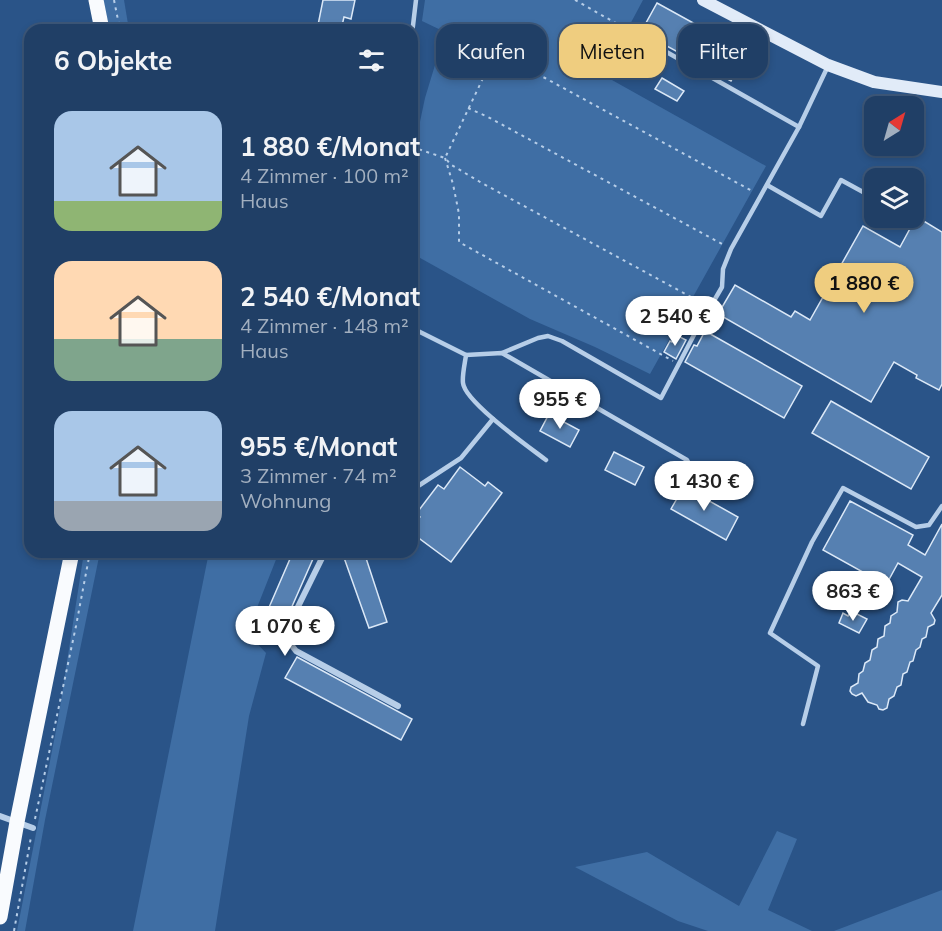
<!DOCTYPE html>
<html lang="de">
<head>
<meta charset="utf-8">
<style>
  :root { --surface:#203f66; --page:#28466c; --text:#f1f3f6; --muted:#a2afbf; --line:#3d587a; --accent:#efcd7f }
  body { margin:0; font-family:Mulish,sans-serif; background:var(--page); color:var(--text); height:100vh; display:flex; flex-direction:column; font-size:22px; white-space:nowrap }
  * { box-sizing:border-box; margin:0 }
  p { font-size:20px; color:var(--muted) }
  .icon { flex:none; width:33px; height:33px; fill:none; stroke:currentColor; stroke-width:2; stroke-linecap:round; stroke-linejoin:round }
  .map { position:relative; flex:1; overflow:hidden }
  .details { position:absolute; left:24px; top:24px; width:394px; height:534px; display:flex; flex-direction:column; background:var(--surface); border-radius:18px; box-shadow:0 3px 9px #0003,0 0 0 2px var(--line) }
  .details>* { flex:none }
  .top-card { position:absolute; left:436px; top:24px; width:416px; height:54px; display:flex; gap:12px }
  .needle { width:39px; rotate:37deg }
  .controls { position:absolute; left:864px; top:96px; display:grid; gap:12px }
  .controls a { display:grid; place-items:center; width:60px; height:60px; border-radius:12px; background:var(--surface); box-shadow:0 3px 9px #0003,0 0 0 2px var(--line); font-size:30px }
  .price { position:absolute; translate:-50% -51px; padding:0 14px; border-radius:21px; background:#fff; color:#222; font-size:20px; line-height:39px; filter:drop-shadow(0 2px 3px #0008) }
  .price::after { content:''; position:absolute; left:50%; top:36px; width:18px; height:14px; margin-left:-9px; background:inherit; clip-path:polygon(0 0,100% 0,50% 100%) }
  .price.on { background:var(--accent); color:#111 }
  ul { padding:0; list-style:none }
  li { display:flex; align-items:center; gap:18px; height:150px; padding:0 30px }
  li span { display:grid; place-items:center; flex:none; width:168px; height:120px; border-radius:18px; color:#555 }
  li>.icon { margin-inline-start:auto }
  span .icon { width:72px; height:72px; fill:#fffc; stroke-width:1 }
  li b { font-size:26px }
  h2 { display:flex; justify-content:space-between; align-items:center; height:72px; padding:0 30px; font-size:26px }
  .pill { padding:0 21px; border-radius:18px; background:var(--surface); box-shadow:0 3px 9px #0003,0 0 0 2px var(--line); font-size:21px; line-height:54px }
  .pill.on { background:var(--accent); color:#111 }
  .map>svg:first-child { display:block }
  .green { fill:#3f6ea4 }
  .building { fill:#5680b1; stroke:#dbe8f7; stroke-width:1.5 }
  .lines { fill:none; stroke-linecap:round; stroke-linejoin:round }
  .path { stroke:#b7cee8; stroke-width:2; stroke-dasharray:3 4.5; stroke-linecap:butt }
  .lane { stroke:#b7cee8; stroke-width:4.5 }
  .street { stroke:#b7cee8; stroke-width:6 }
  .secondary { stroke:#e1ebf8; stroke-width:12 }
  .primary { stroke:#f9fbfe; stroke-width:15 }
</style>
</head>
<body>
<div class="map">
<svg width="942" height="931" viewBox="0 0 942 931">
  <rect width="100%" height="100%" fill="#2a5488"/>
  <g class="green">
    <polygon points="102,0 124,0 129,30 108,30"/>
    <polygon points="425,0 643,0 603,75 766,166 650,374 595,347 530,319 413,254 413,155 425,98 445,32 422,21"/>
    <polygon points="84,552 100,552 45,820 25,931 17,931 58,720"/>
    <polygon points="209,552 279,552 247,633 266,653 249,716 215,931 133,931"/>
    <polygon points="777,831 797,839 768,910 812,931 708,931 678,921 575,867 647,852 739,906"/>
    <polygon points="942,890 942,931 834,931"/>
  </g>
  <g class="building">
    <polygon points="323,0 355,0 351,19 344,17 341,30 317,30"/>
    <polygon points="657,3 746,52 731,81 641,32"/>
    <polygon points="662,78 684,91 677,101 655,89"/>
    <polygon points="917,217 942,232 942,384 939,390 916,378 917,375 894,362 871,402 718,314 735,285 791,317 795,311 810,320 863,226 900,247 912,225 916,225 918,223"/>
    <polygon points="705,331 802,386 784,418 685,362 694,345 697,346"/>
    <polygon points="676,335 686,340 676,359 664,352 670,341 672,342"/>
    <polygon points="831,401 929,457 911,489 812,433"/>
    <polygon points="549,414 579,430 570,447 540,431"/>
    <polygon points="614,452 644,467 635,485 605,470"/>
    <polygon points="460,467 485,486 488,482 502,493 451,562 412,533 412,528 420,517 416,514 438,485 444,489"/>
    <polygon points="677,483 738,517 726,540 671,509 679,495 673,491"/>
    <polygon points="850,501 913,535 908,545 925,555 942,524 942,595 931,613 935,620 934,624 928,627 926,637 922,639 920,647 916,650 913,661 910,662 907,672 903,674 901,685 897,687 894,696 889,699 887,708 883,710 879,709 877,705 868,702 862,693 856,696 852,694 850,691 851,687 858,683 859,674 863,671 865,663 870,660 872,650 877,647 878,639 884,636 885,626 890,623 891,616 897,612 898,602 902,600 908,601 922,577 898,563 886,585 823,550"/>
    <polygon points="293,552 316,552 286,620 267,612"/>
    <polygon points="342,552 364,552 387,622 369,628"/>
    <polygon points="851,611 867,619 859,633 839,623 843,613 848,616"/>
    <polygon points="297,657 412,719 401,740 285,678"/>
  </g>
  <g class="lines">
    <g class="path">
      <polyline points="114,0 120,30"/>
      <polyline points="575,0 635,34"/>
      <polyline points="468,108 488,117 724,245"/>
      <polyline points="412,147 445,158 484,76 501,60 511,62 545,78 754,192"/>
      <polyline points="445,158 453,184 459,214 459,242 673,361"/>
      <polyline points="447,160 450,164 480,182 691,297"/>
      <polyline points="35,819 76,626 90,552"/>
      <polyline points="14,931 31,837"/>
    </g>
    <g class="lane">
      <polyline points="412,34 416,0"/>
      <polyline points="640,37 799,127"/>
      <polyline points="767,185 821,216 841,180 874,198"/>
      <polyline points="909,218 914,221"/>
      <polyline points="715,299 722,287 723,269 731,249 799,127 828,66"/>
      <path d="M412,328L466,355C465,363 462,375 463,383C465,402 529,447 546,460"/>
      <polyline points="502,353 538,338 548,336 562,341 661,398 695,333"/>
      <polyline points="466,355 502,353 687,460 698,481 714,493"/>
      <polyline points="412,490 461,458 493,419"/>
      <polyline points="803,724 818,666 770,633 812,542 843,488 916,527 929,525 942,506"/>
    </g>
    <g class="street">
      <polyline points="325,552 286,631 289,642 296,651 398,706"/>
      <polyline points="0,816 33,828"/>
    </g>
    <polyline class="secondary" points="703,0 828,65 874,82 942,92"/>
    <g class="primary">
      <polyline points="96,0 102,30"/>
      <polyline points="0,917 17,822 72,552"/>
    </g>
  </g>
</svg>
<div class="controls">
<a><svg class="needle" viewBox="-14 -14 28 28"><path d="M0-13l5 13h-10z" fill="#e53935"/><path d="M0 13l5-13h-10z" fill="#a2afbf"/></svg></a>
<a><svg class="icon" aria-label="layers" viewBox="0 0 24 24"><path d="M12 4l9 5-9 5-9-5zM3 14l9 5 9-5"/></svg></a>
</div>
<b class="price on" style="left:864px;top:314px">1 880 €</b>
<b class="price" style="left:675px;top:347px">2 540 €</b>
<b class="price" style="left:560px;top:430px">955 €</b>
<b class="price" style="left:704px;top:512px">1 430 €</b>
<b class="price" style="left:853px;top:622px">863 €</b>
<b class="price" style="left:285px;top:657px">1 070 €</b>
<div class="top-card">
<a class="pill">Kaufen</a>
<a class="pill on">Mieten</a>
<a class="pill">Filter</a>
</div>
<section class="details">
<h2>6 Objekte<svg class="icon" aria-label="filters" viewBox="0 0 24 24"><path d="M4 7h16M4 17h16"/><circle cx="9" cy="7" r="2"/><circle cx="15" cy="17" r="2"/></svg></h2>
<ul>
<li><span style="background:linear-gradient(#a9c7e8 75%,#8fb573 0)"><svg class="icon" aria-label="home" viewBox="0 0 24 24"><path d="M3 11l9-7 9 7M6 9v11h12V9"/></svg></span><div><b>1 880 €/Monat</b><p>4 Zimmer · 100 m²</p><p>Haus</p></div></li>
<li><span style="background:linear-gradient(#ffd9b3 65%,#7fa58c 0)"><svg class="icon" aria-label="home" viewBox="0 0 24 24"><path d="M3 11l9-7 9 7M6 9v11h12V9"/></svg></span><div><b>2 540 €/Monat</b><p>4 Zimmer · 148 m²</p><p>Haus</p></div></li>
<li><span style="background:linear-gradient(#a9c7e8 75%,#9aa5b1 0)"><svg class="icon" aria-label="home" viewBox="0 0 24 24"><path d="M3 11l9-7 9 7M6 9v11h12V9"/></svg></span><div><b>955 €/Monat</b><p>3 Zimmer · 74 m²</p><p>Wohnung</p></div></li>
</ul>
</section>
</div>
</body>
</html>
